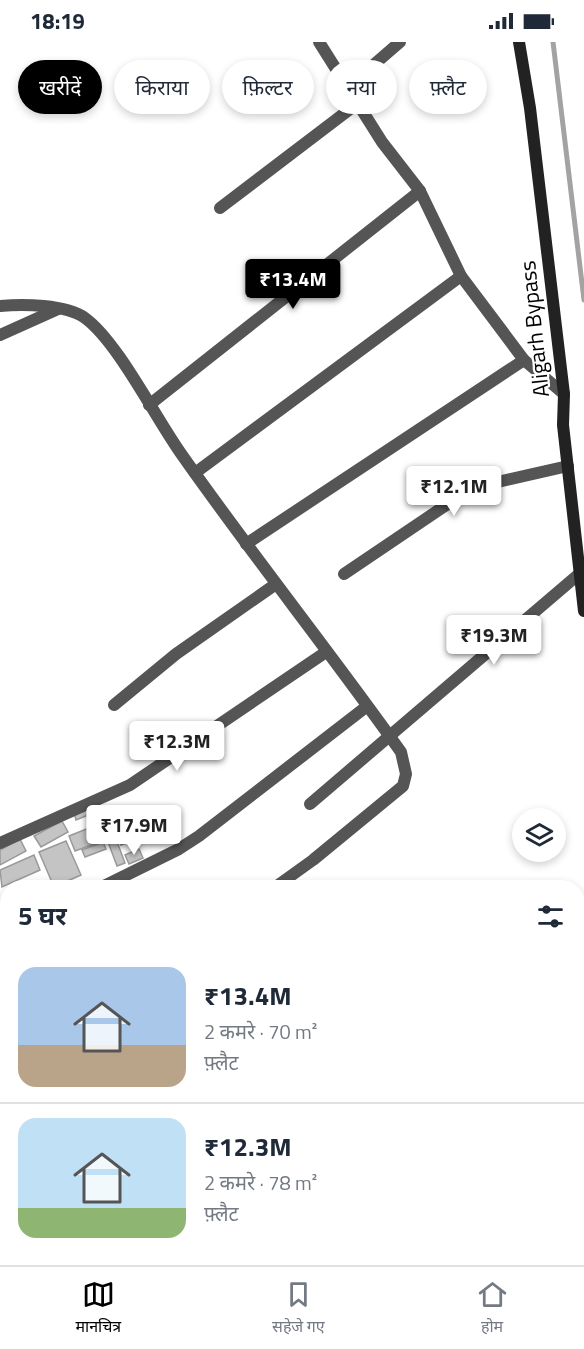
<!DOCTYPE html>
<html lang="hi">
<head>
<meta charset="utf-8">
<style>
  :root { --surface:#fff; --page:#f6f6f7; --text:#1f2937; --muted:#747a83; --line:#e0e1e3; --accent:#000 }
  body { margin:0; font-family:"Titillium Web","Noto Sans Devanagari",sans-serif; background:var(--page); color:var(--text); height:100vh; display:flex; flex-direction:column; font-size:22px; white-space:nowrap }
  * { box-sizing:border-box; margin:0 }
  p { font-size:20px; color:var(--muted) }
  .icon { flex:none; width:33px; height:33px; fill:none; stroke:currentColor; stroke-width:2; stroke-linecap:round; stroke-linejoin:round }
  .map { position:relative; flex:1; overflow:hidden }
  .sheet { position:absolute; left:0px; top:838px; width:585px; height:386px; display:flex; flex-direction:column; background:var(--surface); border-radius:24px 24px 0 0; box-shadow:0 3px 9px #0003 }
  .sheet>* { flex:none }
  .guide { position:absolute; left:18px; top:18px; width:549px; height:54px; display:flex; gap:12px }
  .tools { position:absolute; left:512px; top:766px; display:grid; gap:12px }
  .tools a { display:grid; place-items:center; width:54px; height:54px; border-radius:50%; background:var(--surface); box-shadow:0 3px 9px #0003; font-size:30px }
  .price { position:absolute; translate:-50% -51px; padding:0 14px; border-radius:6px; background:#fff; color:#222; font-size:20px; line-height:39px; filter:drop-shadow(0 2px 3px #0008) }
  .price::after { content:''; position:absolute; left:50%; top:36px; width:18px; height:14px; margin-left:-9px; background:inherit; clip-path:polygon(0 0,100% 0,50% 100%) }
  .price.current { background:var(--accent); color:#fff }
  ul { padding:0; list-style:none }
  li { display:flex; align-items:center; gap:18px; height:150px; padding:0 18px }
  li+li { border-top:2px solid var(--line) }
  li span { display:grid; place-items:center; flex:none; width:168px; height:120px; border-radius:18px; color:#555 }
  li>.icon { margin-inline-start:auto }
  span .icon { width:72px; height:72px; fill:#fffc; stroke-width:1 }
  li b { font-size:26px }
  h2 { display:flex; justify-content:space-between; align-items:center; height:72px; padding:0 18px; font-size:26px }
  .tag { padding:0 21px; border-radius:27px; background:var(--surface); box-shadow:0 3px 9px #0003; font-size:21px; line-height:54px }
  .tag.current { background:var(--accent); color:#fff }
  .status { display:flex; justify-content:space-between; align-items:center; height:42px; padding:0 30px; background:var(--surface); direction:ltr }
  .status svg { height:16px; fill:currentColor }
  .tab-bar { display:flex; justify-content:space-around; align-items:center; height:84px; border-top:2px solid var(--line); background:var(--surface); font-size:16px; color:var(--muted) }
  .tab-bar a { display:grid; justify-items:center; gap:3px }
  .tab-bar .current { color:var(--accent) }
  .map>svg:first-child { display:block }
  .lines { fill:none; stroke-linecap:round; stroke-linejoin:round }
  .stream { stroke:#a3a3a3; stroke-width:5 }
  .building { fill:#c4c4c4; stroke:#999; stroke-width:1.5 }
  .service { stroke:#555; stroke-width:10 }
  .minor { stroke:#555; stroke-width:12 }
  .tertiary { stroke:#555; stroke-width:12 }
  .secondary { stroke:#222; stroke-width:12 }
  .labels { text-anchor:middle; dominant-baseline:central; stroke-width:4.5; stroke-linejoin:round; paint-order:stroke }
  .street-label { font-size:22px; fill:#000; stroke:#fff }
</style>
</head>
<body>
<div class="status"><b>18:19</b><svg viewBox="0 0 49 12"><path d="M0 12V9h3v3zM5 12V6h3v6zM10 12V3h3v9zM15 12V0h3v12zM26 1h20v11H26zM47 4h2v5h-2z"/></svg></div>
<div class="map">
<svg width="584" height="1223" viewBox="0 0 584 1223">
  <rect width="100%" height="100%" fill="#fff"/>
  <g class="lines">
    <polyline class="stream" points="553,0 584,258"/>
  </g>
  <g class="building">
    <polygon points="95,762 98,769 76,778 74,771"/>
    <polygon points="115,766 117,773 100,779 98,772"/>
    <polygon points="115,775 120,788 106,794 101,781"/>
    <polygon points="62,779 68,790 41,805 34,794"/>
    <polygon points="99,782 105,798 75,809 69,794"/>
    <polygon points="135,787 139,796 121,803 117,794"/>
    <polygon points="20,797 26,809 0,823 0,808"/>
    <polygon points="116,797 125,821 117,824 108,800"/>
    <polygon points="66,799 81,833 54,845 39,810"/>
    <polygon points="103,800 106,807 85,815 82,808"/>
    <polygon points="139,807 143,816 129,822 125,813"/>
    <polygon points="34,813 40,828 2,845 0,828"/>
    <polygon points="8,924 8,941 2,943 0,927"/>
  </g>
  <g class="lines">
    <polyline class="service" points="578,944 584,942"/>
    <g class="minor">
      <polyline points="348,45 400,0"/>
      <polyline points="220,166 358,61"/>
      <path d="M0,264C22,262 66,262 85,276C118,300 156,377 182,413C253,514 330,610 401,710L406,732L403,744L313,818L274,846"/>
      <polyline points="0,293 58,267"/>
      <polyline points="149,363 420,149"/>
      <polyline points="195,431 461,234"/>
      <polyline points="246,502 524,318"/>
      <polyline points="344,532 461,453 489,442 568,424"/>
      <polyline points="114,663 176,612 276,542"/>
      <polyline points="310,762 579,532"/>
      <polyline points="0,801 130,743 326,610"/>
      <polyline points="100,846 179,807 199,794 366,665"/>
      <polyline points="0,896 8,892"/>
      <polyline points="0,1177 8,1179"/>
      <polyline points="42,1223 43,1216"/>
    </g>
    <polyline class="tertiary" points="319,0 382,100 420,149 461,234 524,318 564,352"/>
    <polyline class="secondary" points="519,0 530,66 564,352 563,383 584,569"/>
  </g>
  <g class="labels">
    <g class="street-label">
      <text transform="translate(534 287) rotate(-96)">Aligarh Bypass</text>
    </g>
  </g>
</svg>
<div class="tools">
<a><svg class="icon" aria-label="layers" viewBox="0 0 24 24"><path d="M12 4l9 5-9 5-9-5zM3 14l9 5 9-5"/></svg></a>
</div>
<b class="price current" style="left:293px;top:268px">₹13.4M</b>
<b class="price" style="left:454px;top:475px">₹12.1M</b>
<b class="price" style="left:494px;top:624px">₹19.3M</b>
<b class="price" style="left:177px;top:730px">₹12.3M</b>
<b class="price" style="left:134px;top:814px">₹17.9M</b>
<div class="guide">
<a class="tag current">खरीदें</a>
<a class="tag">किराया</a>
<a class="tag">फ़िल्टर</a>
<a class="tag">नया</a>
<a class="tag">फ़्लैट</a>
</div>
<section class="sheet">
<h2>5 घर<svg class="icon" aria-label="filters" viewBox="0 0 24 24"><path d="M4 7h16M4 17h16"/><circle cx="9" cy="7" r="2"/><circle cx="15" cy="17" r="2"/></svg></h2>
<ul>
<li><span style="background:linear-gradient(#a9c7e8 65%,#b9a48a 0)"><svg class="icon" aria-label="home" viewBox="0 0 24 24"><path d="M3 11l9-7 9 7M6 9v11h12V9"/></svg></span><div><b>₹13.4M</b><p>2 कमरे · 70 m²</p><p>फ़्लैट</p></div></li>
<li><span style="background:linear-gradient(#bfe0f5 75%,#8fb573 0)"><svg class="icon" aria-label="home" viewBox="0 0 24 24"><path d="M3 11l9-7 9 7M6 9v11h12V9"/></svg></span><div><b>₹12.3M</b><p>2 कमरे · 78 m²</p><p>फ़्लैट</p></div></li>
</ul>
</section>
</div>
<nav class="tab-bar">
<a class="current"><svg class="icon" aria-label="map" viewBox="0 0 24 24"><path d="M3 6l6-2 6 2 6-2v14l-6 2-6-2-6 2zM9 4v14M15 6v14"/></svg>मानचित्र</a>
<a><svg class="icon" aria-label="saved" viewBox="0 0 24 24"><path d="M7 4h10v16l-5-4-5 4z"/></svg>सहेजे गए</a>
<a><svg class="icon" aria-label="home" viewBox="0 0 24 24"><path d="M3 11l9-7 9 7M6 9v11h12V9"/></svg>होम</a>
</nav>
</body>
</html>
